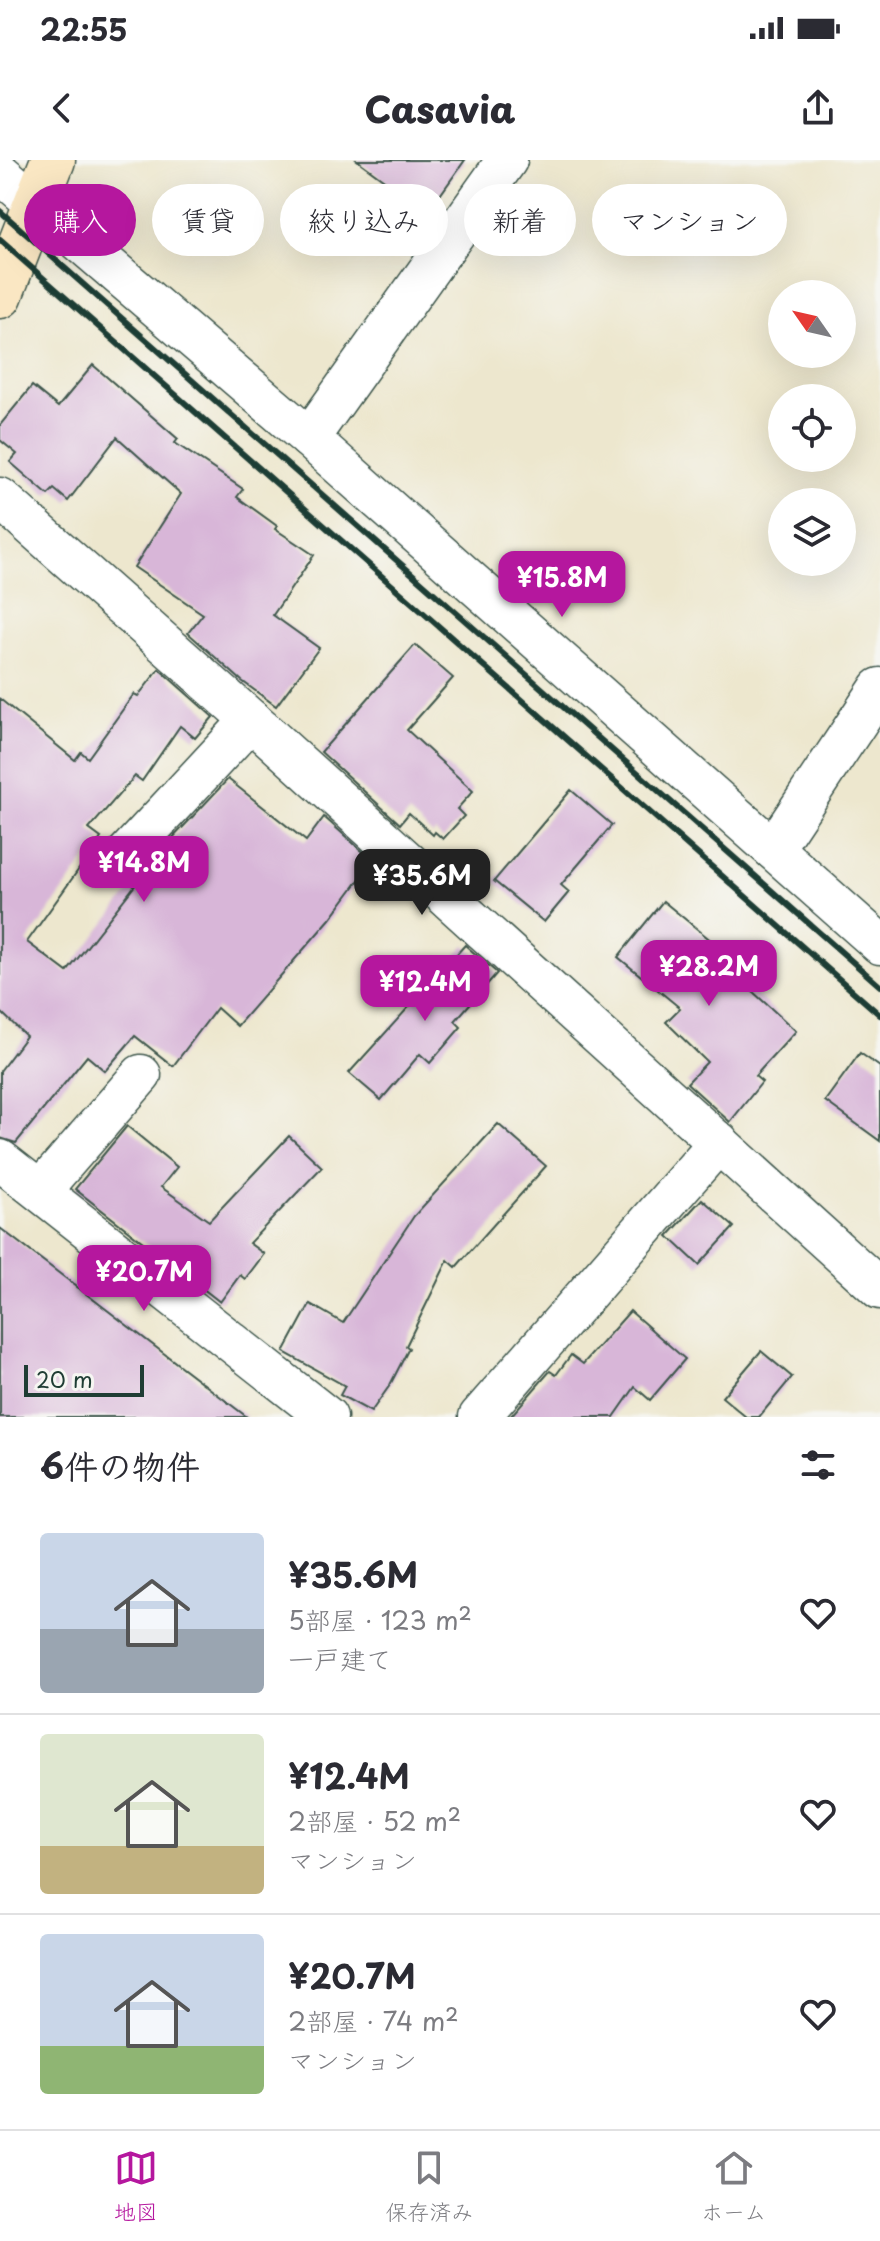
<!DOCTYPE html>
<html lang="ja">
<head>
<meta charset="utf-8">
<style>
  :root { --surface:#fff; --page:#f2f2f3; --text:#2b2b33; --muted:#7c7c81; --line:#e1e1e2; --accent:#b5179e }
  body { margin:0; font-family:"Playpen Sans","Klee One",sans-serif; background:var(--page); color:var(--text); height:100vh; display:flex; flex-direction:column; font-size:30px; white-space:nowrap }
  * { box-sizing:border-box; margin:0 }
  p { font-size:26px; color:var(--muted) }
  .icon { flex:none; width:44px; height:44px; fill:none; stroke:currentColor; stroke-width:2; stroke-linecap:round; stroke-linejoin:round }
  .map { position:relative; height:1257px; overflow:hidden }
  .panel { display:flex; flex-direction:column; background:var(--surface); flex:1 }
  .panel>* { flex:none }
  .hud { position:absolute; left:24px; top:24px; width:832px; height:72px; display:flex; gap:16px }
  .needle { width:52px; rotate:304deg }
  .tools { position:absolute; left:768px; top:120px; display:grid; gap:16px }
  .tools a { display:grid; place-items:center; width:88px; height:88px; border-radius:50%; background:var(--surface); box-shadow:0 8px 32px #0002; font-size:40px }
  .scale { position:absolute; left:24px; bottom:20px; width:120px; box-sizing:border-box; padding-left:8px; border:4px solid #1f3d34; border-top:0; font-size:22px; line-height:28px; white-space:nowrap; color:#1f3d34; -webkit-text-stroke:6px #f6f6f2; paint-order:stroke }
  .price { position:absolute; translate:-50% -68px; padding:0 18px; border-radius:16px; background:var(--accent); color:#fff; font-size:26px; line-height:52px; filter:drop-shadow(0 2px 4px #0008) }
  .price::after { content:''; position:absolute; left:50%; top:48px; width:24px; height:18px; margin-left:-12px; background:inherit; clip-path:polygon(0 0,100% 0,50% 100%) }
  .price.selected { background:#222; color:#fff }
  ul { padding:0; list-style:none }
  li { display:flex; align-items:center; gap:24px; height:200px; padding:0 40px }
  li+li { border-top:2px solid var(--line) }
  li span { display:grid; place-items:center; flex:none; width:224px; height:160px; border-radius:8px; color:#555 }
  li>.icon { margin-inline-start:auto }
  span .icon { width:96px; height:96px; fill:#fffc; stroke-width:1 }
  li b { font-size:34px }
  h2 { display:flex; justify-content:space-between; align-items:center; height:96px; padding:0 40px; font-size:34px }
  .pill { padding:0 28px; border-radius:36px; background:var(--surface); box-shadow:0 8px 32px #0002; font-size:28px; line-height:72px }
  .pill.selected { background:var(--accent); color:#fff }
  .status { display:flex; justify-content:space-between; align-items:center; height:56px; padding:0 40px; background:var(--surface); direction:ltr }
  .status svg { height:22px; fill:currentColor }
  header { display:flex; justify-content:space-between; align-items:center; height:104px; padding:0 40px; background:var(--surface); font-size:36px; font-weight:800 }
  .dock { display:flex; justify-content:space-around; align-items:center; height:112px; border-top:2px solid var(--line); background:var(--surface); font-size:22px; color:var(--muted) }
  .dock a { display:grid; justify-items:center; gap:4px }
  .dock .selected { color:var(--accent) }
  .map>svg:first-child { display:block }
  .building { fill:#d8b6d8 }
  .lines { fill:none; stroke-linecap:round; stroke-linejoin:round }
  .minor-casing { stroke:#3e564b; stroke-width:43 }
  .secondary-casing { stroke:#3e564b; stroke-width:47 }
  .minor { stroke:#fff; stroke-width:40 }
  .secondary { stroke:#fae7c3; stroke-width:44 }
  .rail { stroke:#1f3d34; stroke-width:6 }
</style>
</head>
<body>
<div class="status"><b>22:55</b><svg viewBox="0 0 49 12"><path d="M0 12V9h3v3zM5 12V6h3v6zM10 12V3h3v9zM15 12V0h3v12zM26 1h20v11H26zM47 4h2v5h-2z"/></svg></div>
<header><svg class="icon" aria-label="back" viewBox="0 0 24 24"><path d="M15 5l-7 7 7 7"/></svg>Casavia<svg class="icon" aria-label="share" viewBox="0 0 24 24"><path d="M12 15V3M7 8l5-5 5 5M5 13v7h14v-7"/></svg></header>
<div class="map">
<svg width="880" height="1257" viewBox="0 0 880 1257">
  <rect width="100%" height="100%" fill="#f6f6f2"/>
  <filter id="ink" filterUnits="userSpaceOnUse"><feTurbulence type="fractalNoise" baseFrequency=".0125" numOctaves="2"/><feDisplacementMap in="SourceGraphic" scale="16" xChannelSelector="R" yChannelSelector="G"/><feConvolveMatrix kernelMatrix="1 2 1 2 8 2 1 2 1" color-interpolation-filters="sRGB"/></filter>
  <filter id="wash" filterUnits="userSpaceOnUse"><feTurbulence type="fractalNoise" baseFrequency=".006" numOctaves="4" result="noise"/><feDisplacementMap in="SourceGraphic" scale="32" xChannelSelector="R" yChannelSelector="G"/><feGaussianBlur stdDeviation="1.8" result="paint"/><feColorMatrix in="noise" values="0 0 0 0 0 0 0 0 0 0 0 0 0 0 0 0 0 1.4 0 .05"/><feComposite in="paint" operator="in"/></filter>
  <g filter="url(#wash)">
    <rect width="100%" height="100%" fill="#ede7ce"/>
    <g id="blocks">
      <g class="building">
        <polygon points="357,0 465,0 428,52"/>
        <polygon points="93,205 178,279 175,283 243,329 237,337 277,366 275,369 314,395 273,455 319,488 276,546 242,521 188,473 203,454 134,407 181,334 117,277 68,341 54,329 48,335 10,302 17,294 0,280 0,265 32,226 58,247"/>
        <polygon points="415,485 453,518 407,570 473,631 457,649 464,656 443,679 435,672 433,675 409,653 400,664 321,592"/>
        <polygon points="159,509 213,557 195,578 180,566 142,621 135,616 89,669 101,678 27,782 67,812 169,682 228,619 306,681 324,657 373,701 330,759 237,866 217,848 173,906 135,876 105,911 87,896 16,983 0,978 0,911 26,876 0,851 0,539 75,600 81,592 88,598 134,534 138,536"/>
        <polygon points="571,630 612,665 561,725 569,732 544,762 494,721"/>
        <polygon points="663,741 713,782 746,815 740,820 796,871 755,916 762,922 730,962 687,923 707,902 666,862 680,848 618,797"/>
        <polygon points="465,785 497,813 455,861 461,867 430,903 420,894 381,940 349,913"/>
        <polygon points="860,893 880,907 880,981 825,941"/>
        <polygon points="498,964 546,1006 456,1107 448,1100 406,1186 409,1188 390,1225 371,1252 340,1235 345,1226 284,1192 310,1144 343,1163 414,1056"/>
        <polygon points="127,966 177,1007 161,1027 209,1061 289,976 322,1007 249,1083 264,1094 245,1119 240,1115 220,1142 75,1029"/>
        <polygon points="702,1039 734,1067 699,1105 668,1076"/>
        <polygon points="0,1068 247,1257 0,1257"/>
        <polygon points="630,1151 685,1199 650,1240 635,1227 614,1257 510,1257 550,1211 556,1215 571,1195 583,1204"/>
        <polygon points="761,1191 792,1217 759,1257 746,1257 722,1237"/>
      </g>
    </g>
  </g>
  <g filter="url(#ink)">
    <use href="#blocks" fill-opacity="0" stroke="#3e564b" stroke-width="2"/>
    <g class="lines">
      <g class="minor-casing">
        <g id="minor">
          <polyline points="0,13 309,278 880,784"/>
          <polyline points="309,278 507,0"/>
          <polyline points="0,338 251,560 880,1129"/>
          <polyline points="773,689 880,528"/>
          <polyline points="119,702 251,560"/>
          <polyline points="0,1000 327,1257"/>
          <polyline points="41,1030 141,915"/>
          <polyline points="479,1257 719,982"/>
        </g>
      </g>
      <g class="secondary-casing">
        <polyline id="secondary" points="0,136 53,0"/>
      </g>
      <use href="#minor" class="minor"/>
      <use href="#secondary" class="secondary"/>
      <g class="rail">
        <polyline points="0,51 880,826"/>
        <polyline points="0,80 880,855"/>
      </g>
    </g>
  </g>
</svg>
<div class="tools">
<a><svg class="needle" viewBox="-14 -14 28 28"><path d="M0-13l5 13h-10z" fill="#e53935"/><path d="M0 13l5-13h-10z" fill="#7c7c81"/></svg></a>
<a><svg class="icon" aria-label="locate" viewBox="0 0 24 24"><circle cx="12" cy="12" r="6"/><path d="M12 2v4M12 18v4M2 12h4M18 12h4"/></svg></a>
<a><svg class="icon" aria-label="layers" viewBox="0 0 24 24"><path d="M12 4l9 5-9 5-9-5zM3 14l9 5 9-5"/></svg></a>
</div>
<div class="scale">20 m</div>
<b class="price" style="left:562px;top:459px">¥15.8M</b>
<b class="price" style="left:144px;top:744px">¥14.8M</b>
<b class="price selected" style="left:422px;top:757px">¥35.6M</b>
<b class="price" style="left:709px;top:848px">¥28.2M</b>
<b class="price" style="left:425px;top:863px">¥12.4M</b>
<b class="price" style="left:144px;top:1153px">¥20.7M</b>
<div class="hud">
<a class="pill selected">購入</a>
<a class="pill">賃貸</a>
<a class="pill">絞り込み</a>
<a class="pill">新着</a>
<a class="pill">マンション</a>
</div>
</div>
<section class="panel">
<h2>6件の物件<svg class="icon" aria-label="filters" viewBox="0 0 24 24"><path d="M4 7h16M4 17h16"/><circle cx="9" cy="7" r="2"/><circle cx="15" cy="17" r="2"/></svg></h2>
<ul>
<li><span style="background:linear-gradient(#c9d6e8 60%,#9aa5b1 0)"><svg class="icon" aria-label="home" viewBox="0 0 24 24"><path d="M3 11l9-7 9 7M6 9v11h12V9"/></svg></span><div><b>¥35.6M</b><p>5部屋 · 123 m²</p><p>一戸建て</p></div><svg class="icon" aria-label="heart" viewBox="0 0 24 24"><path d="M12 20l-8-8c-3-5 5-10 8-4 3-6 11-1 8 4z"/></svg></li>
<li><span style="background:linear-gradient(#dfe7d0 70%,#c2b280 0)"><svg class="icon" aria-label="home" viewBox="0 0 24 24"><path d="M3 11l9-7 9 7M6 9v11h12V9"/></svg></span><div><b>¥12.4M</b><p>2部屋 · 52 m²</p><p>マンション</p></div><svg class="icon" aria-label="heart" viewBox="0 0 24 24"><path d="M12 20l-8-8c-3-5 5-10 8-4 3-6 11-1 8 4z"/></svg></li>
<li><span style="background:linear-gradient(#c9d6e8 70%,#8fb573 0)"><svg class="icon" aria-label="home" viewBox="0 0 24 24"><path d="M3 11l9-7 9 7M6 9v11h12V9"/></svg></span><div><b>¥20.7M</b><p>2部屋 · 74 m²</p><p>マンション</p></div><svg class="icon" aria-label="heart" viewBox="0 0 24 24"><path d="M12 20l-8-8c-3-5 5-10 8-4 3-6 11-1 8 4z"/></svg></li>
</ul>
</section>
<nav class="dock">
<a class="selected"><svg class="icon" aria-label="map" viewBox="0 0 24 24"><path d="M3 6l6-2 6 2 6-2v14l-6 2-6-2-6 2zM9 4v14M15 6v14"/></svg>地図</a>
<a><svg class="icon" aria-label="saved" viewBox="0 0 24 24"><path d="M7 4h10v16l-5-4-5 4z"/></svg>保存済み</a>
<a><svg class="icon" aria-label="home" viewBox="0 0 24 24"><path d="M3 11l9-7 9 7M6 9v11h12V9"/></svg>ホーム</a>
</nav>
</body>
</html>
